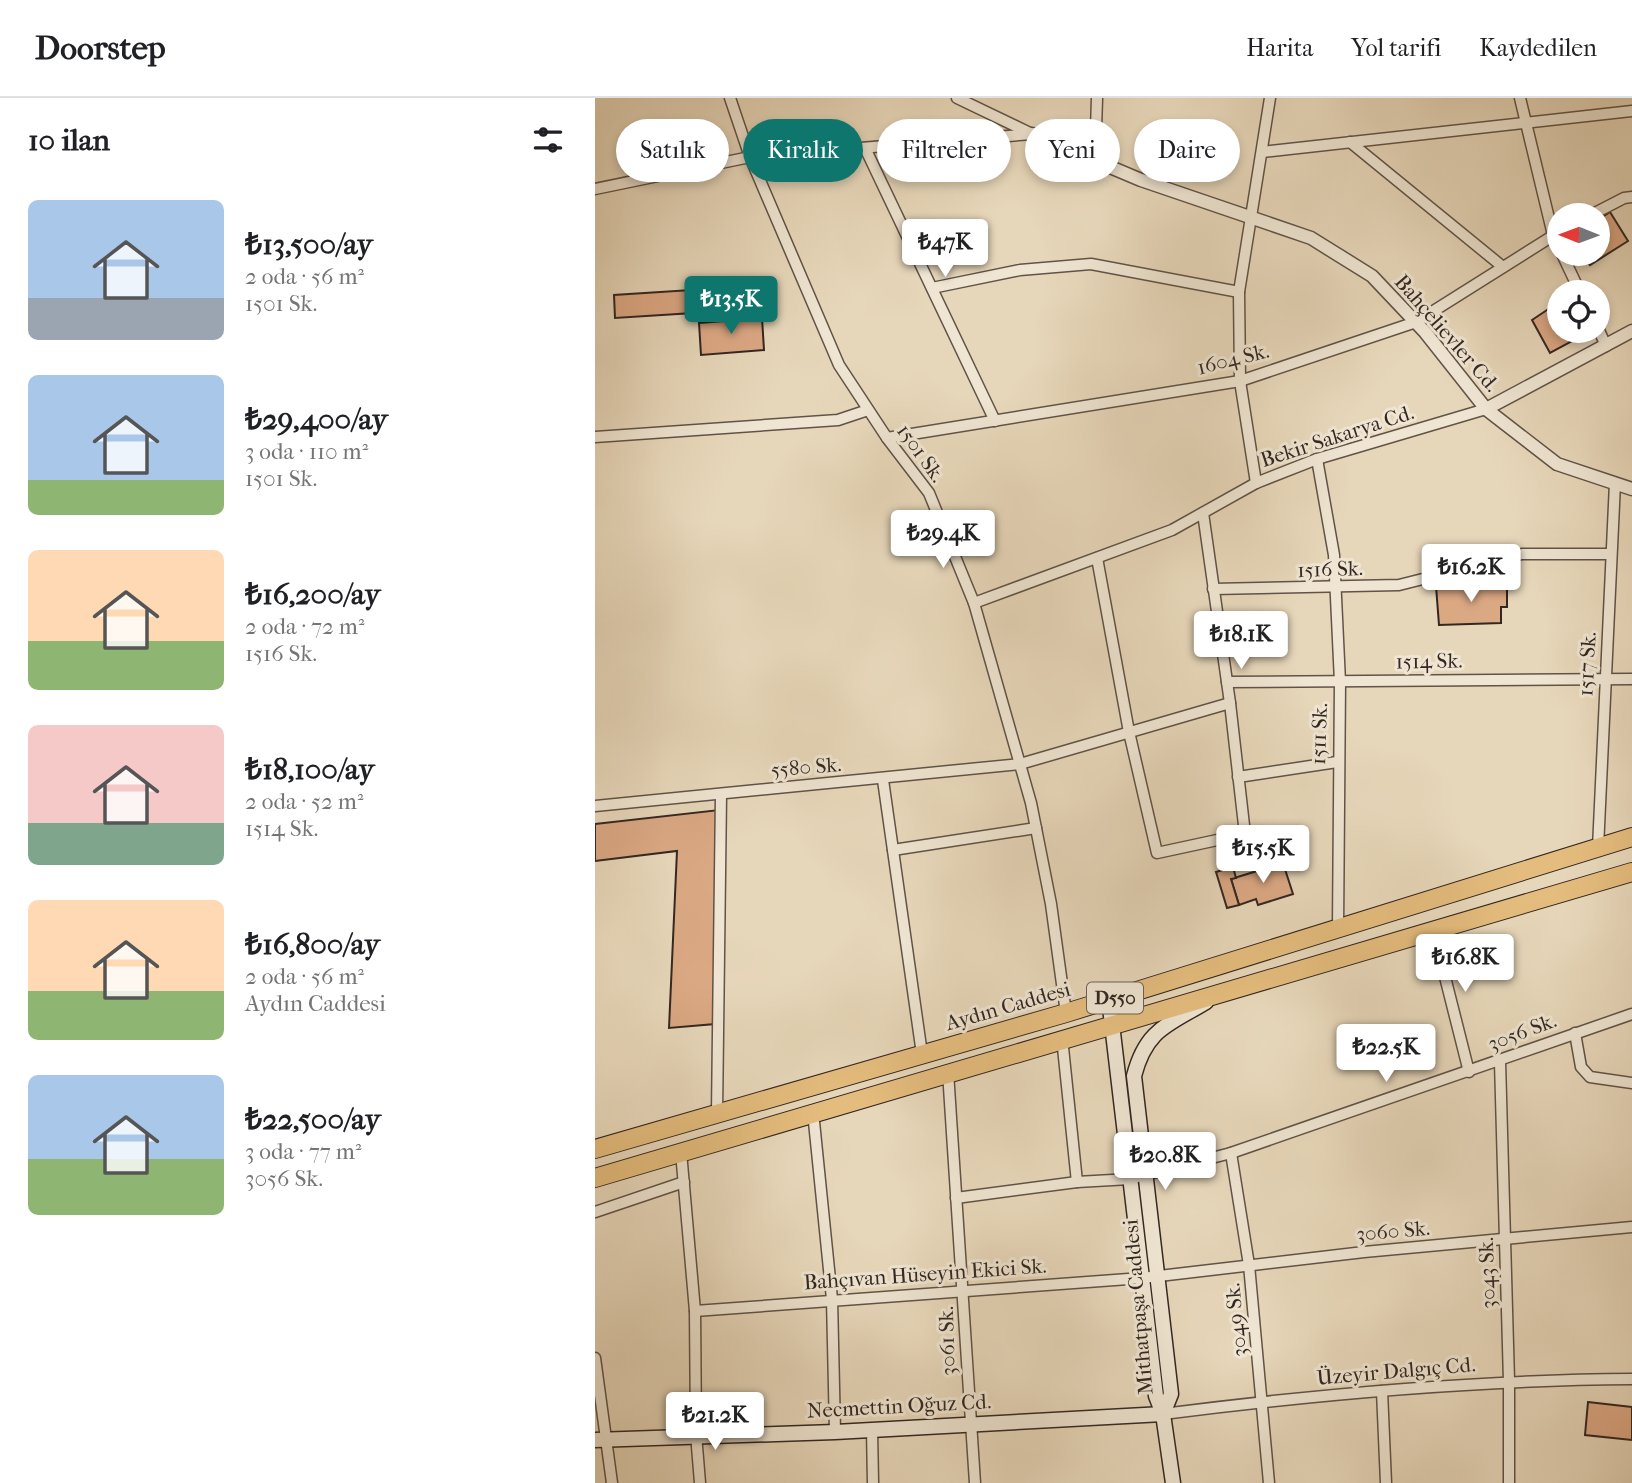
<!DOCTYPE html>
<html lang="tr">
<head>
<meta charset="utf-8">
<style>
  :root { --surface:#fff; --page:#f2f2f2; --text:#202124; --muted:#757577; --line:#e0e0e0; --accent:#0f766e }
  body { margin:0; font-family:"IM FELL French Canon",serif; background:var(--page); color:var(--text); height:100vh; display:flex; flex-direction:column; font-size:26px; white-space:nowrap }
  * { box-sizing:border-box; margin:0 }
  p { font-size:23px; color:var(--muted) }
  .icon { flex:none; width:38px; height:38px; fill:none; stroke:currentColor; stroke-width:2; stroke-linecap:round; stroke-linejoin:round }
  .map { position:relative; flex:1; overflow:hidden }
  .drawer { display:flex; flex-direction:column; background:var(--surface); width:595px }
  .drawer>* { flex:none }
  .guide { position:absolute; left:21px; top:21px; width:665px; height:63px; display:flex; gap:14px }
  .needle { width:46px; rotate:271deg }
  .controls { position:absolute; left:952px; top:105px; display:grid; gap:14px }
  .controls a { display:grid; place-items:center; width:63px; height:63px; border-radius:50%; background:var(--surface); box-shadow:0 4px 10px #0003; font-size:35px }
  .price { position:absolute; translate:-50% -60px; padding:0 16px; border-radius:7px; background:#fff; color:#222; font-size:23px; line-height:46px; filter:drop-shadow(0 2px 4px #0008) }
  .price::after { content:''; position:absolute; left:50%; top:42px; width:21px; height:16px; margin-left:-10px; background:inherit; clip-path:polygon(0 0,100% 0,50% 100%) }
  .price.selected { background:var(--accent); color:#fff }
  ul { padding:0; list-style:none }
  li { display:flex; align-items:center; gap:21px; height:175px; padding:0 28px }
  li span { display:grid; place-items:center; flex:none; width:196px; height:140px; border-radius:10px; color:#555 }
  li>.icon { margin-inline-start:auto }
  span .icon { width:84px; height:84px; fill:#fffc; stroke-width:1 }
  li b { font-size:30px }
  h2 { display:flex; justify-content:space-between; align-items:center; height:84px; padding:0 28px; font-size:30px }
  .pill { padding:0 24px; border-radius:32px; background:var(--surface); box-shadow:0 4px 10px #0003; font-size:24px; line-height:63px }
  .pill.selected { background:var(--accent); color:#fff }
  header { display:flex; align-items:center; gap:42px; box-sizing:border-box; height:98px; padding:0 35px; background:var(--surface); border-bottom:2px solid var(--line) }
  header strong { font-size:33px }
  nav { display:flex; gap:38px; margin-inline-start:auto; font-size:24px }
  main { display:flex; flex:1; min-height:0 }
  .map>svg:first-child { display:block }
  .building { fill:#dba884; stroke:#332722; stroke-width:2 }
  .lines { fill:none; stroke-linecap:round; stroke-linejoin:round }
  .minor-casing { stroke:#605348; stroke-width:13 }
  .tertiary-casing { stroke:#605348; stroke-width:15 }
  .secondary-casing { stroke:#332722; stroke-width:17 }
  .trunk-casing { stroke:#332722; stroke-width:20 }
  .minor { stroke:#efe5d2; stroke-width:10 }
  .tertiary { stroke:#efe5d2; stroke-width:12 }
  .secondary { stroke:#efe5d2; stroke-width:14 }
  .trunk { stroke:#e4bc7d; stroke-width:18 }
  .labels { text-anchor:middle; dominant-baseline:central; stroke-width:6; stroke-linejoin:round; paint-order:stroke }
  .shield { fill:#efe5d2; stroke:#6b6057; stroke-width:2 }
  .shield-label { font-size:19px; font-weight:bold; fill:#332722 }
  .street-label { font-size:21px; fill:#332722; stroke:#efe5d2 }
</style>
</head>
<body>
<header>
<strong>Doorstep</strong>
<nav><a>Harita</a><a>Yol tarifi</a><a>Kaydedilen</a></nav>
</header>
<main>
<section class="drawer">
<h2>10 ilan<svg class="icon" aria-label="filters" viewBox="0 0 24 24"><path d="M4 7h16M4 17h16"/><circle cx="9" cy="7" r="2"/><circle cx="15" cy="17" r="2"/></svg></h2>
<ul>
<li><span style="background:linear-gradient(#a9c7e8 70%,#9aa5b1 0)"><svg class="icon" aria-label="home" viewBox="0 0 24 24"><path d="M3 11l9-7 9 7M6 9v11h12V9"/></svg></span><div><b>₺13,500/ay</b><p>2 oda · 56 m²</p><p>1501 Sk.</p></div></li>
<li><span style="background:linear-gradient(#a9c7e8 75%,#8fb573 0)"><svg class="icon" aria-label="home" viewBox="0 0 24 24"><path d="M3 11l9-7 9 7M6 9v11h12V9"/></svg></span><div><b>₺29,400/ay</b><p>3 oda · 110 m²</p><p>1501 Sk.</p></div></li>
<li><span style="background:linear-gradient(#ffd9b3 65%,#8fb573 0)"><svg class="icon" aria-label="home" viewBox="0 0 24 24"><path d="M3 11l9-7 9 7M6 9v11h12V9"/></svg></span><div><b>₺16,200/ay</b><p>2 oda · 72 m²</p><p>1516 Sk.</p></div></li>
<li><span style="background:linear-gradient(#f6c9c9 70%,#7fa58c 0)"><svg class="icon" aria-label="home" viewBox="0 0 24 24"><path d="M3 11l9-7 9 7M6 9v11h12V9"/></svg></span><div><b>₺18,100/ay</b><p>2 oda · 52 m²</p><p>1514 Sk.</p></div></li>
<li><span style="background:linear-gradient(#ffd9b3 65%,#8fb573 0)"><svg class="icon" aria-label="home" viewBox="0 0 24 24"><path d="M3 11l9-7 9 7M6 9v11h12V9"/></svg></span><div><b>₺16,800/ay</b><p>2 oda · 56 m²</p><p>Aydın Caddesi</p></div></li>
<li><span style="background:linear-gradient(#a9c7e8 60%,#8fb573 0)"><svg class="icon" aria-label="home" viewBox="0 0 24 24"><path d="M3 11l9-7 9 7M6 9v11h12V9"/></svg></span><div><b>₺22,500/ay</b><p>3 oda · 77 m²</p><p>3056 Sk.</p></div></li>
</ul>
</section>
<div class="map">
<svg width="1037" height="1385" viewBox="0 0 1037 1385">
  <rect width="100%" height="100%" fill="#e7d7ba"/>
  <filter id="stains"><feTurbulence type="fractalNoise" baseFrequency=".00286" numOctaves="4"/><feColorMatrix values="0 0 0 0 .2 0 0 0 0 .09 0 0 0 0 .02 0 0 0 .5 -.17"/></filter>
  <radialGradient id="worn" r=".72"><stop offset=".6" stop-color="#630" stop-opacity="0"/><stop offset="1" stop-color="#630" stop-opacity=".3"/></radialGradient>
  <g class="building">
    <polygon points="1015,114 1033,143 995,167 988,156 1003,156 1003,122"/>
    <polygon points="96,192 98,215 20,220 19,197"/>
    <polygon points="130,198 151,220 104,223 102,200"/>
    <polygon points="964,204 964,233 994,234 955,255 937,222"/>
    <polygon points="167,220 169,252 106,257 104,225"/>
    <polygon points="912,486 912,509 906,509 906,525 844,527 841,488"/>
    <polygon points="124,712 120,926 74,930 82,753 0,763 0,726"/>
    <polygon points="688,765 698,796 663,807 661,801 644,807 636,781"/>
    <polygon points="638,769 641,780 636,781 644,807 632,810 621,774"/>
    <polygon points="993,1304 1037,1309 1037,1342 990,1337"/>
  </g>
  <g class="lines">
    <g class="minor-casing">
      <g id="minor">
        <polyline points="135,0 155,59 244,267 292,340 334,395 379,505 436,705 456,806 471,915"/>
        <polyline points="362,0 435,35"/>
        <polyline points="925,0 958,137 964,150"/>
        <polyline points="755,44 908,169"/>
        <polyline points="271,52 400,323"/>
        <polyline points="667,54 1037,13"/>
        <polyline points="500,63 502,0"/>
        <polyline points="0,91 155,59 437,36"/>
        <polyline points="996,117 1029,100 1037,99"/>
        <polyline points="967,156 985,194"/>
        <polyline points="337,190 425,172 496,166 644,194"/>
        <polyline points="1003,230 1011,248"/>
        <polyline points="0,339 243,322 273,312"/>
        <polyline points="292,340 645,283 821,224 964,134"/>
        <polyline points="722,361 739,457 745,584 743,830"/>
        <polyline points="661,385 645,283 644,194 675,0"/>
        <polyline points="502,460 534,634 562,755 650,736 635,605 608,415"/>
        <polyline points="618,491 804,487 927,456 1016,456"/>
        <polyline points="379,505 577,432 661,385 722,361 891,311"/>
        <polyline points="632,584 1037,581"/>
        <polyline points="643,679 742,664"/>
        <polyline points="288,682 327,956"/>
        <polyline points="0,708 425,666 635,605"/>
        <polyline points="1003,750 1020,385"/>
        <polyline points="298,752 441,730"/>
        <polyline points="830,834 846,863 874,974"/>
        <polyline points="980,935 986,969 995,979 1037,985"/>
        <polyline points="467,940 482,1084"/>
        <polyline points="905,964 914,1283 914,1385"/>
        <polyline points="353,974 380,1385"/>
        <polyline points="218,1014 237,1201 240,1334"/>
        <polyline points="122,1015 126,696"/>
        <polyline points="86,1054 100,1213 101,1336 105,1385"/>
        <polyline points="636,1055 654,1167 674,1385"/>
        <polyline points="361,1100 482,1084 535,1081 636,1055 1037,916"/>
        <polyline points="0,1114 89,1084"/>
        <polyline points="100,1213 547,1180 769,1154 1037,1129"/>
        <polyline points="0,1260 17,1385"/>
        <polyline points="787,1293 791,1385"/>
        <path d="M568,1316C724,1296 880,1282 1037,1281"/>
        <polyline points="277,1331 278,1385"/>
      </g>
    </g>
    <g class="tertiary-casing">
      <g id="tertiary">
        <polyline points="437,36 546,82 716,140 777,178 830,234 891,311 962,366 1037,391"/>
        <polyline points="891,311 1037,233"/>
      </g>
    </g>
    <g class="secondary-casing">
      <g id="secondary">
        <polyline points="514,901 561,1298 568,1316 578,1385"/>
        <path d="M568,1316L576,1296L539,978C551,931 573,927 611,904"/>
        <polyline points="0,1342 240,1334 568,1316"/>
      </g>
    </g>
    <g class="trunk-casing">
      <g id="trunk">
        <polyline points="0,1051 471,915 1037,739"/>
        <polyline points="0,1080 1037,774"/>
      </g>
    </g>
    <use href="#minor" class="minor"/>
    <use href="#tertiary" class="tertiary"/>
    <use href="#secondary" class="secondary"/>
    <use href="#trunk" class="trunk"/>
  </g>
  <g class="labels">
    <rect class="shield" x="492" y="884.5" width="56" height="31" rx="5"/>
    <g class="shield-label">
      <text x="520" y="900">D550</text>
    </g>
    <g class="street-label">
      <text transform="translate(852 235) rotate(49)">Bahçelievler Cd.</text>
      <text transform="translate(638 261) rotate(-14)">1604 Sk.</text>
      <text transform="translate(742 338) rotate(-18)">Bekir Sakarya Cd.</text>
      <text transform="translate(326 355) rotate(54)">1501 Sk.</text>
      <text transform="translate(735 471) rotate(-2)">1516 Sk.</text>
      <text transform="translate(834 563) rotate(-1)">1514 Sk.</text>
      <text transform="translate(992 566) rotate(-87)">1517 Sk.</text>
      <text transform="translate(724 636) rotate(-88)">1511 Sk.</text>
      <text transform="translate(211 669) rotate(-5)">5580 Sk.</text>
      <text transform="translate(413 908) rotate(-16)">Aydın Caddesi</text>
      <text transform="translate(927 934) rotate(-21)">3056 Sk.</text>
      <text transform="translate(798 1133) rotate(-5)">3060 Sk.</text>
      <text transform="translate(892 1175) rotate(-92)">3043 Sk.</text>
      <text transform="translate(330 1176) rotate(-4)">Bahçıvan Hüseyin Ekici Sk.</text>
      <text transform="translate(543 1209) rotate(-95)">Mithatpaşa Caddesi</text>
      <text transform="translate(641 1222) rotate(-96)">3049 Sk.</text>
      <text transform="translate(352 1243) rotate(-92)">3061 Sk.</text>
      <text transform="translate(801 1273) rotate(-5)">Üzeyir Dalgıç Cd.</text>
      <text transform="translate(304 1308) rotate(-3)">Necmettin Oğuz Cd.</text>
    </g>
  </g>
  <rect width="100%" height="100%" filter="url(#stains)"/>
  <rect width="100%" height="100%" fill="url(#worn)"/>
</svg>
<div class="controls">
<a><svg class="needle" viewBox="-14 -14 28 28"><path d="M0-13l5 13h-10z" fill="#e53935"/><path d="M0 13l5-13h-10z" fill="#757577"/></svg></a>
<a><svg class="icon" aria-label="locate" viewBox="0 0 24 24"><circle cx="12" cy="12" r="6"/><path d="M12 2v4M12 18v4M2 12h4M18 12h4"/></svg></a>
</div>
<b class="price" style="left:350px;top:181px">₺47K</b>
<b class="price selected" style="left:136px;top:238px">₺13.5K</b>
<b class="price" style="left:348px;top:472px">₺29.4K</b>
<b class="price" style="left:876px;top:506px">₺16.2K</b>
<b class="price" style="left:646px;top:573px">₺18.1K</b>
<b class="price" style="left:668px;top:787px">₺15.5K</b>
<b class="price" style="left:870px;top:896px">₺16.8K</b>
<b class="price" style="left:791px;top:986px">₺22.5K</b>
<b class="price" style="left:570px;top:1094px">₺20.8K</b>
<b class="price" style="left:120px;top:1354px">₺21.2K</b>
<div class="guide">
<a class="pill">Satılık</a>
<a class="pill selected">Kiralık</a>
<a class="pill">Filtreler</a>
<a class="pill">Yeni</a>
<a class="pill">Daire</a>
</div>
</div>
</main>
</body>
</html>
